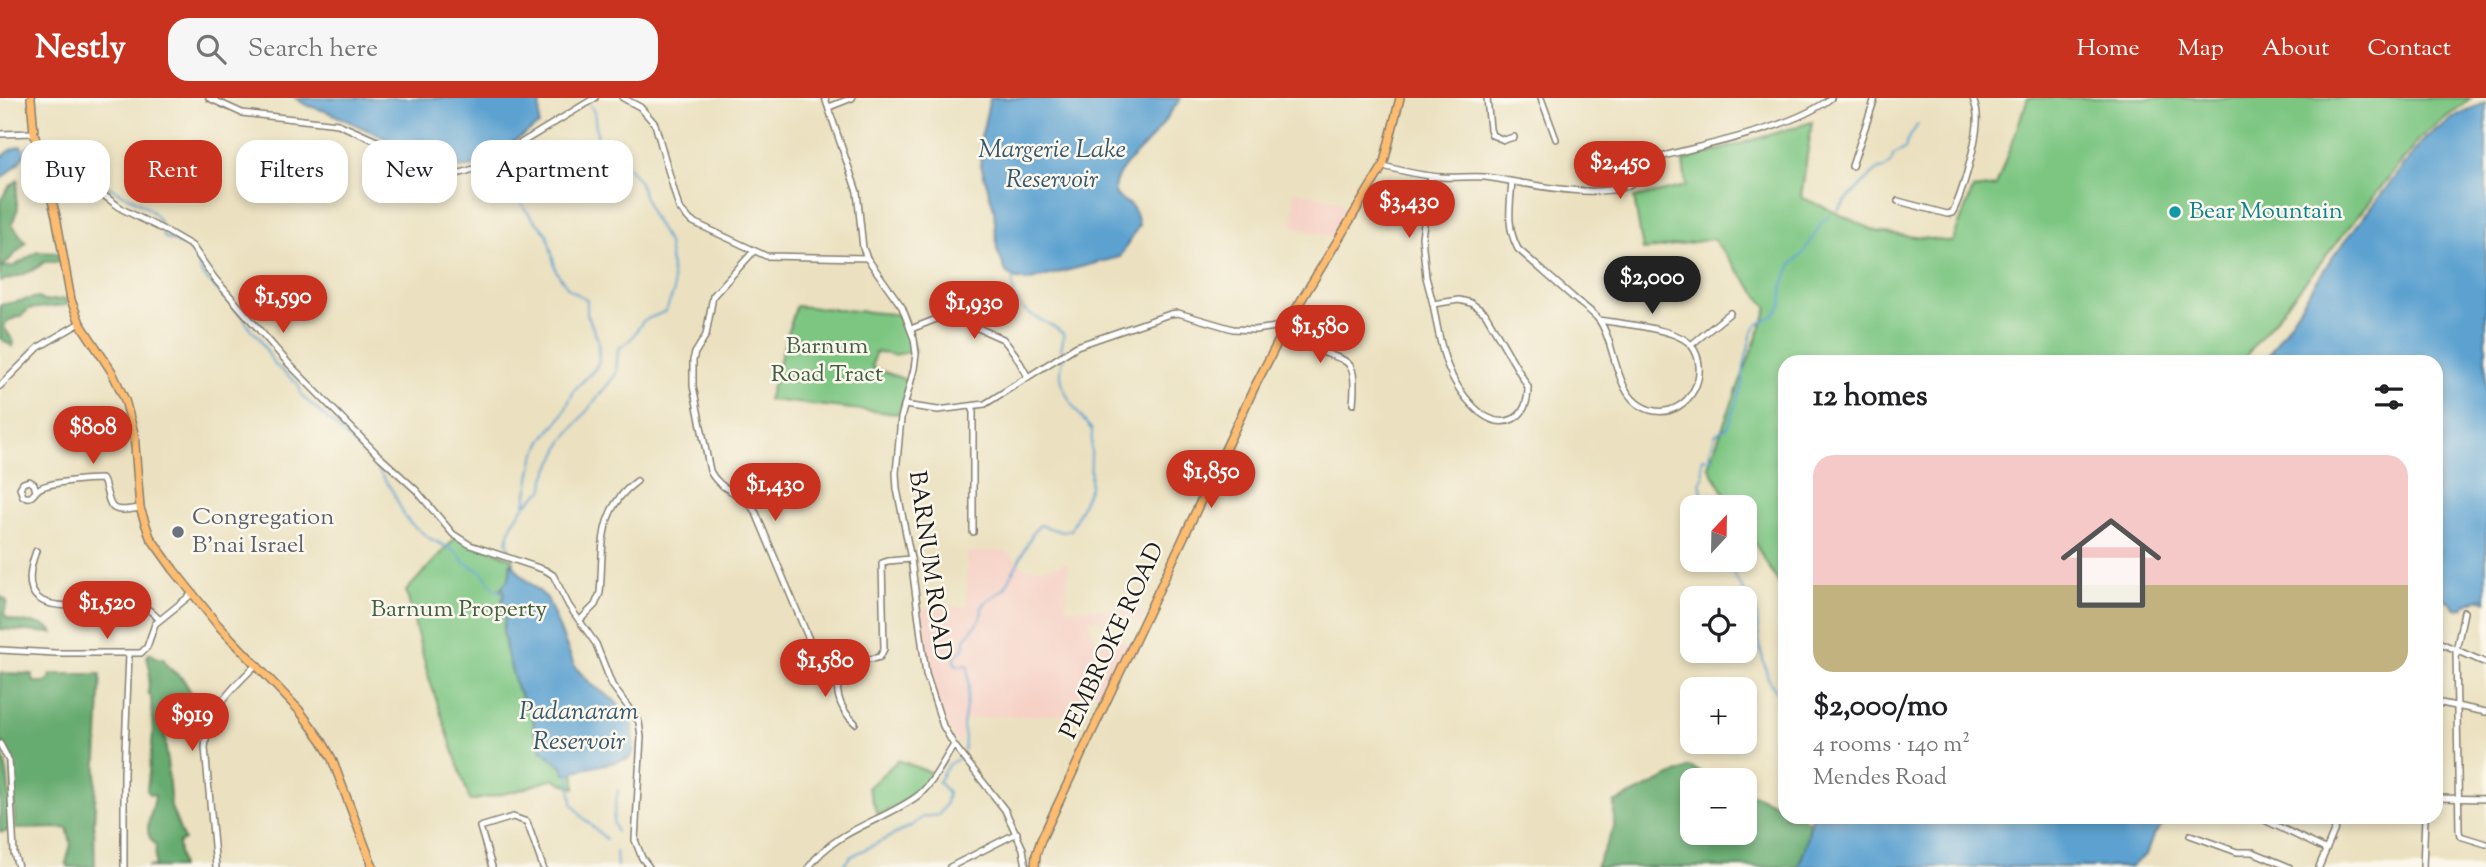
<!DOCTYPE html>
<html lang="en">
<head>
<meta charset="utf-8">
<style>
  :root { --surface:#fff; --page:#f6f6f6; --text:#202124; --muted:#757577; --accent:#c8321e }
  body { margin:0; font-family:"Sorts Mill Goudy",serif; background:var(--page); color:var(--text); height:100vh; display:flex; flex-direction:column; font-size:26px; white-space:nowrap }
  * { box-sizing:border-box; margin:0 }
  p { font-size:23px; color:var(--muted) }
  .icon { flex:none; width:38px; height:38px; fill:none; stroke:currentColor; stroke-width:2; stroke-linecap:round; stroke-linejoin:round }
  .map { position:relative; flex:1; overflow:hidden }
  .sheet { position:absolute; left:1778px; top:257px; width:665px; height:469px; display:flex; flex-direction:column; background:var(--surface); border-radius:21px; box-shadow:0 4px 10px #0003 }
  .sheet>* { flex:none }
  .guide { position:absolute; left:21px; top:42px; width:665px; height:63px; display:flex; gap:14px }
  .needle { width:46px; rotate:22deg }
  .fabs { position:absolute; left:1680px; top:397px; display:grid; gap:14px }
  .fabs a { display:grid; place-items:center; width:77px; height:77px; border-radius:14px; background:var(--surface); box-shadow:0 4px 10px #0003; font-size:35px }
  .price { position:absolute; translate:-50% -60px; padding:0 16px; border-radius:24px; background:var(--accent); color:#fff; font-size:23px; line-height:46px; filter:drop-shadow(0 2px 4px #0008) }
  .price::after { content:''; position:absolute; left:50%; top:42px; width:21px; height:16px; margin-left:-10px; background:inherit; clip-path:polygon(0 0,100% 0,50% 100%) }
  .price.on { background:#222; color:#fff }
  ul { padding:0; list-style:none }
  li { display:grid; align-content:center; gap:14px; height:371px; padding:0 35px }
  li span { display:grid; place-items:center; height:217px; border-radius:21px; color:#555 }
  li>.icon { margin-inline-start:auto }
  span .icon { width:126px; height:126px; fill:#fffc; stroke-width:1 }
  li b { font-size:30px }
  h2 { display:flex; justify-content:space-between; align-items:center; height:84px; padding:0 35px; font-size:30px }
  .tag { padding:0 24px; border-radius:21px; background:var(--surface); box-shadow:0 4px 10px #0003; font-size:24px; line-height:63px }
  .tag.on { background:var(--accent); color:#fff }
  header { display:flex; align-items:center; gap:42px; box-sizing:border-box; height:98px; padding:0 35px; background:var(--accent); color:#fff }
  header strong { font-size:33px }
  nav { display:flex; gap:38px; margin-inline-start:auto; font-size:24px }
  .search { width:490px; height:63px; background:var(--page); display:flex; align-items:center; gap:18px; box-sizing:border-box; padding:0 24px; border-radius:21px; color:var(--muted); font-size:26px }
  .map>svg:first-child { display:block }
  .built { fill:#f6d1c6 }
  .green { fill:#7dc682; stroke:#4c714f; stroke-width:2 }
  .forest { fill:#66ab70; stroke:#416446; stroke-width:2 }
  .water { fill:#5ba1d0; stroke:#3c5e76; stroke-width:2 }
  .lines { fill:none; stroke-linecap:round; stroke-linejoin:round }
  .stream { stroke:#5ba1d0; stroke-width:2 }
  .minor-casing { stroke:#847e6e; stroke-width:8 }
  .major-casing { stroke:#847e6e; stroke-width:10 }
  .minor { stroke:#fff; stroke-width:5 }
  .major { stroke:#febc70; stroke-width:7 }
  .culture-dot { fill:#0f9aa8; stroke:#fbf7ec; stroke-width:2.5 }
  .worship-dot { fill:#6b7280; stroke:#fbf7ec; stroke-width:2.5 }
  .labels { text-anchor:middle; dominant-baseline:central; stroke-width:5; stroke-linejoin:round; paint-order:stroke }
  .culture-label { font-size:24px; fill:#0d838f; stroke:#fbf7ec; text-anchor:start }
  .park-label { font-size:24px; fill:#436045; stroke:#fbf7ec }
  .worship-label { font-size:24px; fill:#5b616d; stroke:#fbf7ec; text-anchor:start }
  .street-label { font-size:24px; fill:#1c1c1c; stroke:#fbf7ec }
  .water-label { font-size:26px; font-style:italic; fill:#38586d; stroke:#fbf7ec }
</style>
</head>
<body>
<header>
<strong>Nestly</strong>
<div class="search"><svg class="icon" aria-label="search" viewBox="0 0 24 24"><circle cx="10" cy="10" r="6"/><path d="M15 15l6 6"/></svg>Search here</div>
<nav><a>Home</a><a>Map</a><a>About</a><a>Contact</a></nav>
</header>
<div class="map">
<svg width="2486" height="769" viewBox="0 0 2486 769">
  <rect width="100%" height="100%" fill="#fbf7ec"/>
  <filter id="ink" filterUnits="userSpaceOnUse"><feTurbulence type="fractalNoise" baseFrequency=".0143" numOctaves="2"/><feDisplacementMap in="SourceGraphic" scale="14" xChannelSelector="R" yChannelSelector="G"/><feConvolveMatrix kernelMatrix="1 2 1 2 8 2 1 2 1" color-interpolation-filters="sRGB"/></filter>
  <filter id="wash" filterUnits="userSpaceOnUse"><feTurbulence type="fractalNoise" baseFrequency=".00686" numOctaves="4" result="noise"/><feDisplacementMap in="SourceGraphic" scale="28" xChannelSelector="R" yChannelSelector="G"/><feGaussianBlur stdDeviation="1.57" result="paint"/><feColorMatrix in="noise" values="0 0 0 0 0 0 0 0 0 0 0 0 0 0 0 0 0 1.4 0 .05"/><feComposite in="paint" operator="in"/></filter>
  <g filter="url(#wash)">
    <rect width="100%" height="100%" fill="#ebe1c0"/>
    <g class="built">
      <polygon points="1294,92 1336,102 1353,112 1336,140 1293,129"/>
      <polygon points="1001,453 1007,454 1026,470 1044,470 1068,465 1066,510 1145,513 1141,523 1088,521 1094,542 1131,543 1104,599 1083,589 1070,616 964,621 960,647 947,629 940,612 925,557 920,511 967,508 967,454"/>
    </g>
    <g class="green">
      <polygon points="2028,0 2471,0 2422,38 2241,264 1785,264 1785,496 1745,429 1745,410 1733,409 1708,368 1768,210 1713,141 1643,152 1634,100 1686,88 1683,63 1812,24 1801,99 1878,134 1952,144 1973,91 1996,88"/>
      <polygon points="796,208 904,217 915,253 894,257 875,254 872,269 909,283 899,316 768,302"/>
      <path d="M457,438L513,461C517,472 510,485 500,491L505,498L551,658L575,678V690L553,681L516,693L470,703L428,577L406,493Z"/>
      <path d="M898,662L932,675C917,698 901,706 878,718L868,690Z"/>
    </g>
    <g class="forest">
      <path d="M18,82L16,99L18,110L12,126L26,145L2,169L14,168L37,154L58,155L60,164H44C36,173 13,181 0,183V102L10,88Z"/>
      <polygon points="38,199 43,203 66,201 68,207 29,211 21,218 7,223 4,229 14,244 13,249 0,240 0,207"/>
      <path d="M0,498L7,503L4,517C17,530 44,519 53,535L0,531Z"/>
      <path d="M150,555L157,560H163L168,569L183,581L195,601L194,605L173,602L171,611L173,621L165,638L171,709L184,742L178,745L181,769H147L155,768L156,747C139,733 154,715 155,697L149,696L147,692L153,636L151,599L148,595L150,572L147,558Z"/>
      <polygon points="0,575 32,576 34,584 46,584 50,581 51,576 101,576 94,726 95,769 69,769 66,765 71,746 67,730 15,731 12,660 0,641"/>
      <path d="M0,649C11,675 9,705 10,733L0,734Z"/>
      <polygon points="1689,669 1720,682 1692,682 1692,735 1745,735 1745,693 1785,710 1785,719 1802,719 1810,725 1805,751 1798,769 1596,769 1614,729 1614,705"/>
    </g>
    <g class="water">
      <polygon points="295,0 540,0 539,27 479,66 470,69 451,70 328,14 306,7"/>
      <path d="M990,0H1181C1172,12 1164,25 1155,36C1145,50 1110,75 1115,94C1117,105 1135,99 1139,127L1120,159L1027,183L1013,180L1006,174L997,152L994,111L981,67L980,44Z"/>
      <polygon points="2486,5 2486,504 2480,500 2465,507 2464,510 2456,511 2451,505 2436,496 2436,264 2264,264 2331,161 2425,40 2462,14"/>
      <path d="M21,48L25,56C18,67 11,74 0,81V61L12,51Z"/>
      <polygon points="511,464 523,479 547,500 575,569 591,586 615,603 630,619 633,627 634,654 628,661 575,673 574,676 565,676 562,669 540,650 539,641 534,634 533,617 517,591 507,556 503,533 505,520 502,502 505,496 502,488 509,481"/>
      <polygon points="1812,719 2170,719 2153,738 2146,757 2130,769 1798,769 1805,751"/>
    </g>
    <g class="lines">
      <g class="stream">
        <polyline points="22,53 32,46"/>
        <path d="M49,69C62,66 74,79 84,87"/>
        <path d="M107,88C125,98 154,107 161,127"/>
        <polyline points="1838,112 1863,85 1879,71 1885,70 1891,65 1893,57 1905,51 1907,43 1918,26"/>
        <polyline points="162,135 164,139 187,149 192,154 202,176 243,219 251,232 258,238 274,266 298,286 302,298 330,323 373,365 392,392 405,419 410,425 429,440 455,453 465,465 482,474 494,490 504,496"/>
        <path d="M1013,180C1010,219 1042,217 1064,236L1061,252"/>
        <polyline points="2028,264 2029,256"/>
        <polyline points="525,407 544,391 545,380 563,343 616,276 618,251 631,241 643,223 666,213 674,193 668,145 650,114 639,83 628,69 599,51 594,14 590,7"/>
        <polyline points="1708,410 1703,401 1700,383 1703,380 1702,360 1711,361 1710,353 1715,337 1728,328 1742,288 1744,268 1752,234 1757,227 1774,217 1782,207 1783,187 1792,166 1802,157 1823,123 1831,117"/>
        <polyline points="512,458 507,443 512,426 525,407 534,360 543,341 562,318 575,291 595,271 599,263 598,242 587,216 587,202 568,190 556,173 547,136 524,110 513,85"/>
        <polyline points="1721,462 1734,477 1756,513 1760,550 1768,580 1785,609"/>
        <path d="M964,652L965,640L963,629L969,587L968,567L958,568L954,564L956,556L964,551L965,541L981,520L982,509L988,502L1005,490L1034,433L1040,427L1062,434L1071,432L1090,389L1092,332C1076,314 1052,285 1064,260"/>
        <polyline points="569,675 572,705 582,719 606,741"/>
        <polyline points="616,734 613,722 618,692"/>
        <polyline points="616,754 617,769"/>
        <polyline points="842,769 850,759 913,727 923,719 939,717 946,705 948,694 938,684 949,666 958,661"/>
      </g>
    </g>
  </g>
  <g filter="url(#ink)">
    <g class="lines">
      <g class="minor-casing">
        <g id="minor">
          <polyline points="209,0 242,15 338,26 438,70 461,75 483,68 595,0"/>
          <polyline points="623,0 640,9 655,26 679,110 691,123 766,158 867,160"/>
          <polyline points="825,0 857,94 863,150 867,160 902,209 914,241 916,256 914,271 901,320 896,375 897,391 911,461 926,576 943,628 954,647 1005,712 1023,751 1026,769"/>
          <polyline points="1487,0 1490,31 1492,37 1504,42 1514,39"/>
          <polyline points="1541,0 1556,41"/>
          <polyline points="829,9 852,0"/>
          <polyline points="0,36 34,35"/>
          <polyline points="39,54 70,72 122,111 168,134 192,148 215,181 289,266 380,359 416,392 453,436 470,447 545,472 553,477 569,508 596,546 612,587 639,624 641,639 635,742 642,760 649,769"/>
          <path d="M1383,68C1402,73 1422,78 1441,79C1456,80 1470,78 1485,79C1523,84 1587,101 1624,89C1641,83 1650,64 1667,57C1713,45 1795,29 1831,0"/>
          <polyline points="1852,68 1875,0"/>
          <polyline points="1431,78 1422,139 1426,179 1433,206"/>
          <path d="M1512,84C1510,108 1506,129 1518,151C1537,168 1556,184 1575,201C1582,207 1593,214 1599,222C1618,248 1613,306 1655,313C1690,318 1712,273 1691,247C1677,230 1621,226 1599,222"/>
          <path d="M1898,103L1947,116L1952,115C1962,98 1979,37 1977,17C1977,11 1974,5 1973,0"/>
          <path d="M754,153L713,198L706,237L695,255L693,262V288L710,373C721,395 742,392 756,415L813,551L822,557L872,561L880,559L884,551L882,465L888,463L911,461"/>
          <path d="M1459,202L1471,205L1485,215L1528,289C1528,301 1526,315 1513,321C1485,334 1457,292 1448,269C1440,249 1437,227 1433,206Z"/>
          <polyline points="911,231 944,218 953,219 1003,241 1015,256 1028,279"/>
          <polyline points="1691,247 1730,215"/>
          <polyline points="0,288 39,249 80,225"/>
          <path d="M904,307L938,312L985,306L1077,248L1170,216L1178,215L1233,231L1255,232L1276,229C1288,234 1298,243 1310,249C1347,266 1358,255 1353,306"/>
          <path d="M36,393L34,386L29,383L23,385L20,390L23,398C34,402 32,395 40,390C51,384 89,381 101,381L104,384C112,412 108,415 140,410"/>
          <polyline points="973,434 973,308"/>
          <path d="M36,453C5,538 103,495 142,508C149,510 154,517 159,521"/>
          <polyline points="2464,514 2456,553 2459,733 2460,738 2486,746"/>
          <path d="M580,522L595,507L600,495C604,450 596,413 637,383"/>
          <polyline points="2436,543 2486,565"/>
          <polyline points="0,552 55,555 141,555 147,549 155,526 192,496"/>
          <path d="M838,560C837,587 833,605 855,625"/>
          <polyline points="2436,604 2486,614"/>
          <polyline points="0,646 9,663 14,755 18,769"/>
          <polyline points="2436,700 2486,701"/>
          <polyline points="2258,719 2325,751"/>
          <polyline points="2190,737 2237,754 2253,754 2289,769"/>
          <polyline points="124,769 124,675 129,556"/>
          <path d="M216,769L205,650C207,614 231,591 256,567"/>
          <polyline points="492,769 480,729 513,719 527,724 543,769"/>
          <path d="M809,769C835,732 881,724 916,699C933,687 943,663 954,647"/>
          <polyline points="950,769 1017,735"/>
          <polyline points="2319,769 2340,719"/>
          <polyline points="2423,769 2425,719"/>
        </g>
      </g>
      <g class="major-casing">
        <g id="major">
          <polyline points="31,0 34,35 56,118 71,202 80,225 112,274 125,302 134,335 140,410 150,439 173,471 217,526 299,612 322,643 332,661 373,769"/>
          <polyline points="1035,769 1036,757 1041,742 1255,288 1291,219 1383,68 1400,0"/>
        </g>
      </g>
      <use href="#minor" class="minor"/>
      <use href="#major" class="major"/>
    </g>
  </g>
  <circle class="culture-dot" cx="2175" cy="114" r="7"/>
  <circle class="worship-dot" cx="178" cy="434" r="7"/>
  <g class="labels">
    <g class="culture-label">
      <text x="2189" y="114">Bear Mountain</text>
    </g>
    <g class="park-label">
      <text x="827" y="249">Barnum<tspan x="827" dy="28">Road Tract</tspan></text>
      <text x="459" y="512">Barnum Property</text>
    </g>
    <g class="worship-label">
      <text x="192" y="420">Congregation<tspan x="192" dy="28">B'nai Israel</tspan></text>
    </g>
    <g class="street-label">
      <text transform="translate(929 468) rotate(82)">BARNUM ROAD</text>
      <text transform="translate(1113 543) rotate(-65)">PEMBROKE ROAD</text>
    </g>
    <g class="water-label">
      <text x="1052" y="52">Margerie Lake<tspan x="1052" dy="30">Reservoir</tspan></text>
      <text x="579" y="614">Padanaram<tspan x="579" dy="30">Reservoir</tspan></text>
    </g>
  </g>
</svg>
<div class="fabs">
<a><svg class="needle" viewBox="-14 -14 28 28"><path d="M0-13l5 13h-10z" fill="#e53935"/><path d="M0 13l5-13h-10z" fill="#757577"/></svg></a>
<a><svg class="icon" aria-label="locate" viewBox="0 0 24 24"><circle cx="12" cy="12" r="6"/><path d="M12 2v4M12 18v4M2 12h4M18 12h4"/></svg></a>
<a>+</a>
<a>−</a>
</div>
<b class="price" style="left:1620px;top:103px">$2,450</b>
<b class="price" style="left:1409px;top:142px">$3,430</b>
<b class="price on" style="left:1652px;top:218px">$2,000</b>
<b class="price" style="left:283px;top:237px">$1,590</b>
<b class="price" style="left:974px;top:243px">$1,930</b>
<b class="price" style="left:1320px;top:267px">$1,580</b>
<b class="price" style="left:93px;top:368px">$808</b>
<b class="price" style="left:1211px;top:412px">$1,850</b>
<b class="price" style="left:775px;top:425px">$1,430</b>
<b class="price" style="left:107px;top:543px">$1,520</b>
<b class="price" style="left:825px;top:601px">$1,580</b>
<b class="price" style="left:192px;top:655px">$919</b>
<div class="guide">
<a class="tag">Buy</a>
<a class="tag on">Rent</a>
<a class="tag">Filters</a>
<a class="tag">New</a>
<a class="tag">Apartment</a>
</div>
<section class="sheet">
<h2>12 homes<svg class="icon" aria-label="filters" viewBox="0 0 24 24"><path d="M4 7h16M4 17h16"/><circle cx="9" cy="7" r="2"/><circle cx="15" cy="17" r="2"/></svg></h2>
<ul>
<li><span style="background:linear-gradient(#f6c9c9 60%,#c2b280 0)"><svg class="icon" aria-label="home" viewBox="0 0 24 24"><path d="M3 11l9-7 9 7M6 9v11h12V9"/></svg></span><div><b>$2,000/mo</b><p>4 rooms · 140 m²</p><p>Mendes Road</p></div></li>
</ul>
</section>
</div>
</body>
</html>
